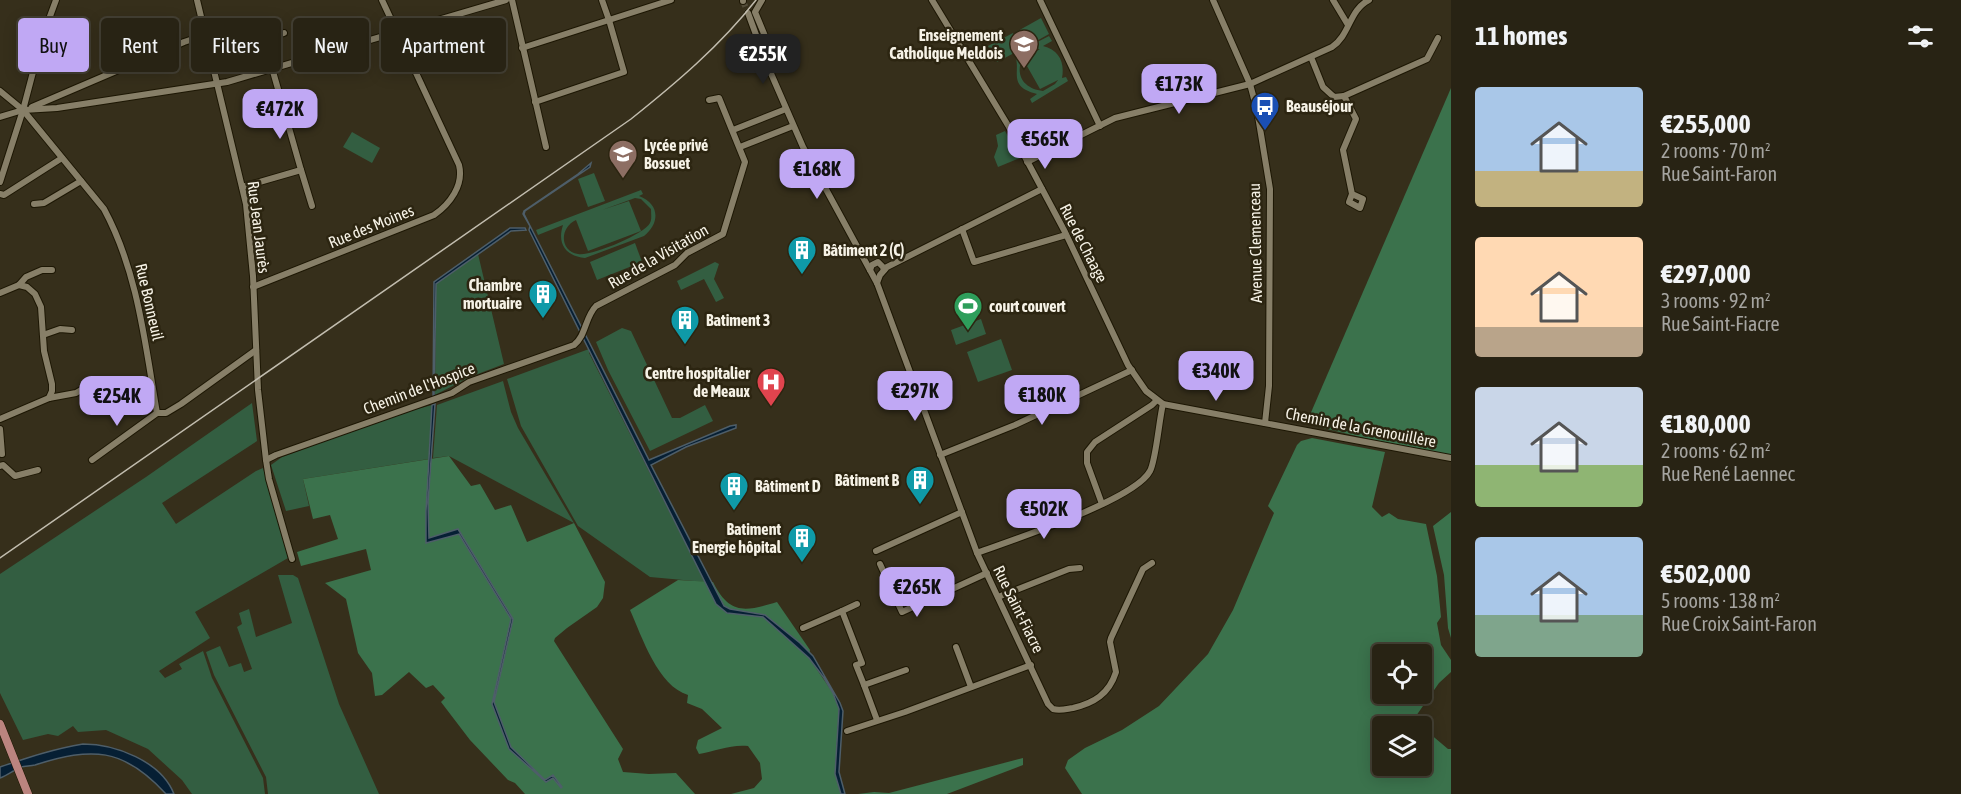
<!DOCTYPE html>
<html lang="en">
<head>
<meta charset="utf-8">
<style>
  :root { --surface:#282314; --page:#342f22; --text:#f1f3f6; --muted:#a5a4a0; --line:#444034; --accent:#c0a8f4 }
  body { margin:0; font-family:"Asap Condensed",sans-serif; background:var(--page); color:var(--text); height:100vh; display:flex; flex-direction:column; font-size:22px; white-space:nowrap }
  * { box-sizing:border-box; margin:0 }
  p { font-size:20px; color:var(--muted) }
  .icon { flex:none; width:33px; height:33px; fill:none; stroke:currentColor; stroke-width:2; stroke-linecap:round; stroke-linejoin:round }
  .map { position:relative; flex:1; overflow:hidden }
  .panel { display:flex; flex-direction:column; background:var(--surface); width:510px }
  .panel>* { flex:none }
  .hud { position:absolute; left:18px; top:18px; width:570px; height:54px; display:flex; gap:12px }
  .buttons { position:absolute; left:1372px; top:644px; display:grid; gap:12px }
  .buttons a { display:grid; place-items:center; width:60px; height:60px; border-radius:6px; background:var(--surface); box-shadow:0 3px 15px #0003,0 0 0 2px var(--line); font-size:30px }
  .price { position:absolute; translate:-50% -51px; padding:0 14px; border-radius:12px; background:var(--accent); color:#111; font-size:20px; line-height:39px; filter:drop-shadow(0 2px 3px #0008) }
  .price::after { content:''; position:absolute; left:50%; top:36px; width:18px; height:14px; margin-left:-9px; background:inherit; clip-path:polygon(0 0,100% 0,50% 100%) }
  .price.current { background:#222; color:#fff }
  ul { padding:0; list-style:none }
  li { display:flex; align-items:center; gap:18px; height:150px; padding:0 24px }
  li span { display:grid; place-items:center; flex:none; width:168px; height:120px; border-radius:6px; color:#555 }
  li>.icon { margin-inline-start:auto }
  span .icon { width:72px; height:72px; fill:#fffc; stroke-width:1 }
  li b { font-size:26px }
  h2 { display:flex; justify-content:space-between; align-items:center; height:72px; padding:0 24px; font-size:26px }
  .tag { padding:0 21px; border-radius:6px; background:var(--surface); box-shadow:0 3px 15px #0003,0 0 0 2px var(--line); font-size:21px; line-height:54px }
  .tag.current { background:var(--accent); color:#111 }
  main { display:flex; flex:1; min-height:0 }
  .map>svg:first-child { display:block }
  .green { fill:#335e41; fill-rule:evenodd }
  .forest { fill:#3b724c; fill-rule:evenodd }
  .water { fill:#061f34; stroke:#4e5e69; stroke-width:1.5 }
  .lines { fill:none; stroke-linecap:round; stroke-linejoin:round }
  .minor-tunnel { stroke:#534c39; stroke-width:6; stroke-dasharray:6 3; stroke-linecap:butt }
  .minor-casing { stroke:#1d1704; stroke-width:8 }
  .major-casing { stroke:#1d1704; stroke-width:9 }
  .minor { stroke:#877f68; stroke-width:6 }
  .major { stroke:#bb847f; stroke-width:8 }
  .rail { stroke:#c2bdaf; stroke-width:1.5 }
  .labels { text-anchor:middle; dominant-baseline:central; stroke-width:5; stroke-linejoin:round; paint-order:stroke }
  .poi-label { font-size:16px; font-weight:bold; fill:#f6f2e6; stroke:#2c2511; text-anchor:start }
  .street-label { font-size:16px; fill:#f6f2e6; stroke:#2c2511 }
</style>
</head>
<body>
<main>
<div class="map">
<svg width="1451" height="794" viewBox="0 0 1451 794">
  <rect width="100%" height="100%" fill="#362f1b"/>
  <g class="green">
    <polygon points="1041,18 1049,34 1024,48 1016,32"/>
    <polygon points="1013,33 1022,49 997,62 988,46"/>
    <path d="M1049,36L1052,41L1043,46C1059,50 1065,62 1062,78L1066,77L1068,81L1032,103L1030,99L1037,94C1005,86 1023,69 1014,54ZM1036,49H1040L1023,59L1040,89L1058,80L1055,84L1043,91C1024,89 1014,75 1023,57Z"/>
    <polygon points="1005,131 1020,158 998,167 994,157 998,146 996,135"/>
    <polygon points="352,132 380,148 372,163 343,147"/>
    <polygon points="594,173 605,201 588,207 578,179"/>
    <path d="M641,190L643,194L639,196C660,204 660,223 644,236L585,258C565,256 557,243 563,225L538,235L536,230ZM635,198L641,199L651,209C651,214 652,219 650,223C645,234 590,257 578,254C559,251 560,227 576,220L588,251L641,231L629,201L602,210Z"/>
    <polygon points="635,243 642,262 597,280 590,262"/>
    <polygon points="478,254 504,364 470,377 435,395 436,284"/>
    <polygon points="715,262 719,264 714,279 724,298 716,302 704,279 681,290 677,281"/>
    <polygon points="981,319 986,334 956,345 951,330"/>
    <polygon points="622,328 631,331 672,418 680,418 705,405 713,421 650,451 608,370 596,342"/>
    <polygon points="1001,339 1012,370 978,382 967,352"/>
    <polygon points="589,349 589,353 705,582 650,577 578,526 521,426 507,379"/>
    <polygon points="503,381 511,412 518,428 574,523 449,456 433,458 437,405"/>
    <polygon points="252,403 257,441 162,503 176,524 256,471 263,468 288,558 195,612 210,638 159,671 165,678 182,669 179,664 203,651 212,678 263,778 265,794 192,794 182,780 148,749 106,730 78,732 73,726 58,736 48,734 23,740 0,693 0,574 146,477"/>
    <polygon points="432,405 429,459 303,479 309,506 286,511 271,465 282,457 399,414"/>
    <polygon points="278,575 293,575 298,578 339,704 379,794 268,794 266,777 214,675 206,652 220,646 229,667 241,663 244,672 252,669 237,627 242,624 239,613 249,609 256,637 292,623"/>
  </g>
  <g class="forest">
    <polygon points="1451,88 1451,455 1369,439 1306,424"/>
    <path d="M1312,438L1385,452L1372,507L1382,517L1389,513L1398,519L1426,524L1437,576L1441,617L1437,623L1441,645L1451,660V672L1439,683L1416,716L1421,726H1383V765H1422V727L1448,749H1451V794H1082L1065,768L1068,760L1085,748L1122,730L1159,706L1208,654L1233,610L1274,513L1268,506L1297,445L1301,441ZM1383,654H1422V693H1383Z"/>
    <polygon points="449,456 471,486 480,484 495,510 511,505 527,542 574,523 605,582 603,598 597,607 567,628 555,638 554,641 623,749 618,759 623,772 649,774 676,773 695,794 725,794 525,794 515,783 508,780 470,740 441,702 445,698 433,685 426,688 409,672 382,695 375,696 372,673 358,653 346,599 325,583 371,570 366,549 301,566 297,552 338,539 330,515 313,519 303,479"/>
    <polygon points="1451,512 1451,638 1448,628 1444,575 1433,526"/>
    <path d="M678,580L713,582C730,616 746,611 777,602L810,650L809,658L833,693L839,709L835,774L841,794H731L754,788L762,779L760,763L748,746C732,744 715,751 699,754L696,748L698,740L722,728L702,709L687,703L688,695C658,686 642,637 630,610Z"/>
    <polygon points="1023,758 1023,765 947,794 858,794 874,792 889,793"/>
  </g>
  <g class="water">
    <polygon points="591,163 590,167 525,211 524,214 649,460 730,426 736,425 736,428 686,447 651,465 724,606 730,609 765,615 800,643 813,656 840,703 843,711 839,772 845,794 841,794 835,774 839,709 833,693 824,678 809,658 763,617 727,613 716,604 529,230 530,226 523,214 524,211 578,174"/>
    <polygon points="510,228 525,228 526,230 511,231 436,284 434,398 433,399 434,282"/>
    <polygon points="435,404 428,503 429,538 458,529 513,619 494,702 511,747 545,780 553,775 562,787 561,788 553,778 546,782 509,749 492,704 511,619 459,534 426,543 426,511 432,405"/>
    <path d="M83,744C115,744 161,761 174,794H166C123,747 92,747 35,765C30,766 25,766 21,767C14,770 8,775 0,778V767C27,758 53,749 83,744Z"/>
  </g>
  <g class="lines">
    <polyline class="minor-tunnel" points="743,1 748,13"/>
    <g class="minor-casing">
      <g id="minor">
        <polyline points="197,0 246,204 253,276 258,390 266,460 269,479 292,559"/>
        <polyline points="512,0 546,147"/>
        <polyline points="602,0 609,20 671,0"/>
        <polyline points="743,0 743,1"/>
        <polyline points="762,0 755,12 772,53 771,59 766,62"/>
        <polyline points="932,0 1009,127 1065,232 1128,365 1146,391 1163,404 1168,405 1451,458"/>
        <polyline points="1040,0 1100,126"/>
        <polyline points="1213,0 1250,84 1257,110 1270,189 1269,386 1265,423"/>
        <polyline points="1333,0 1348,25"/>
        <path d="M748,13L766,62L803,147L877,283L977,553L1048,704L1053,709C1060,711 1066,709 1073,708C1094,703 1109,694 1116,672L1110,642L1111,638L1143,569L1152,563"/>
        <polyline points="522,48 609,20 624,72 535,102"/>
        <polyline points="210,56 284,33"/>
        <polyline points="1311,57 1323,87 1334,97 1344,96 1356,119 1343,150 1352,194 1363,199 1360,208 1349,202 1352,194"/>
        <path d="M0,91L23,110L104,209C138,272 145,344 157,413"/>
        <polyline points="1344,96 1427,59 1438,38"/>
        <polyline points="32,107 184,42 205,35"/>
        <polyline points="0,117 23,110 57,108 227,82 506,0"/>
        <polyline points="733,130 786,109"/>
        <polyline points="740,147 793,126"/>
        <path d="M1027,162L1115,118L1250,84L1332,47C1350,35 1349,10 1369,0"/>
        <polyline points="301,170 312,206"/>
        <polyline points="0,182 23,110 42,38 56,0"/>
        <polyline points="242,187 301,170 272,68"/>
        <polyline points="0,194 4,195 62,158"/>
        <polyline points="34,204 44,203 81,181"/>
        <polyline points="962,229 974,262 1066,235"/>
        <polyline points="870,270 872,265 878,262 883,267 884,270"/>
        <polyline points="877,283 880,275 887,267 1042,189"/>
        <polyline points="19,285 27,287 35,294 41,307 44,351 52,384 52,391 49,398"/>
        <path d="M253,287L434,215C450,204 464,185 459,165L382,0"/>
        <polyline points="0,293 19,285 26,277 42,270 52,270"/>
        <polyline points="43,335 60,329 72,330"/>
        <polyline points="157,413 166,413 181,404 256,350"/>
        <polyline points="0,419 49,398 76,393 86,387"/>
        <polyline points="0,429 2,454"/>
        <polyline points="940,455 1015,425 1132,370"/>
        <polyline points="92,460 157,413"/>
        <path d="M266,460L276,455L452,393L469,382L574,345C586,336 585,317 596,306L675,265L687,253L723,234L745,162L719,98L709,100"/>
        <polyline points="0,466 3,465 15,476 38,470"/>
        <polyline points="1102,504 1087,463 1087,452 1095,442 1152,405 1157,400"/>
        <polyline points="876,551 962,512"/>
        <path d="M977,553C1012,540 1135,500 1150,471C1156,460 1159,420 1163,404"/>
        <polyline points="880,564 902,612 987,573"/>
        <polyline points="998,597 1069,569 1080,568"/>
        <polyline points="842,611 857,604"/>
        <polyline points="803,628 842,611 862,663 856,665 864,685"/>
        <polyline points="956,647 971,687"/>
        <polyline points="877,720 864,685 906,670"/>
        <polyline points="847,731 905,712 1031,665"/>
      </g>
    </g>
    <g class="major-casing">
      <polyline id="major" points="0,724 28,794"/>
    </g>
    <use href="#minor" class="minor"/>
    <use href="#major" class="major"/>
    <path class="rail" d="M0,558L631,119C676,83 720,46 756,0"/>
  </g>
  <defs>
    <g id="school-pin" transform="scale(1.5)"><path d="M0 17L-7.5 6A9.5 9.5 0 1 1 7.5 6Z" fill="#8d6e63" stroke="#2c2511"/><path d="M0-5L7-2L0 1L-7-2ZM-4 1L0 2.5L4 1V4Q0 6-4 4Z" fill="#fff"/></g>
    <g id="bus-pin" transform="scale(1.5)"><path d="M0 17L-7.5 6A9.5 9.5 0 1 1 7.5 6Z" fill="#1a4fb4" stroke="#2c2511"/><path d="M-5-6H5V4H4V6H2V4H-2V6H-4V4H-5ZM-3.5-4V0h7V-4ZM-3.5 1.2v1.5H-2V1.2ZM2 1.2v1.5H3.5V1.2Z" fill="#fff"/></g>
    <g id="building-pin" transform="scale(1.5)"><path d="M0 17L-7.5 6A9.5 9.5 0 1 1 7.5 6Z" fill="#0f9aa8" stroke="#2c2511"/><path d="M-4-6H4V6H1V3H-1V6H-4ZM-2.5-4.3h1.7v1.8h-1.7ZM.8-4.3h1.7v1.8H.8ZM-2.5-1h1.7V.8h-1.7ZM.8-1h1.7V.8H.8Z" fill="#fff"/></g>
    <g id="stadium-pin" transform="scale(1.5)"><path d="M0 17L-7.5 6A9.5 9.5 0 1 1 7.5 6Z" fill="#2e9e5b" stroke="#2c2511"/><path d="M0-5a6.5 5 0 1 0 0 10a6.5 5 0 1 0 0-10ZM-3.5-1.8h7v3.6h-7Z" fill="#fff"/></g>
    <g id="hospital-pin" transform="scale(1.5)"><path d="M0 17L-7.5 6A9.5 9.5 0 1 1 7.5 6Z" fill="#e0444e" stroke="#2c2511"/><path d="M-5-5h3v3.5h4V-5h3V5h-3V1.5h-4V5h-3Z" fill="#fff"/></g>
  </defs>
  <g fill-rule="evenodd">
    <use href="#school-pin" x="1024" y="44"/>
    <use href="#bus-pin" x="1265" y="106"/>
    <use href="#school-pin" x="623" y="154"/>
    <use href="#building-pin" x="802" y="250"/>
    <use href="#building-pin" x="543" y="294"/>
    <use href="#stadium-pin" x="968" y="306"/>
    <use href="#building-pin" x="685" y="320"/>
    <use href="#hospital-pin" x="771" y="382"/>
    <use href="#building-pin" x="920" y="480"/>
    <use href="#building-pin" x="734" y="486"/>
    <use href="#building-pin" x="802" y="538"/>
  </g>
  <g class="labels">
    <g class="poi-label">
      <text x="1003" y="35" text-anchor="end">Enseignement<tspan x="1003" dy="18">Catholique Meldois</tspan></text>
      <text x="1286" y="106">Beauséjour</text>
      <text x="644" y="145">Lycée privé<tspan x="644" dy="18">Bossuet</tspan></text>
      <text x="823" y="250">Bâtiment 2 (C)</text>
      <text x="522" y="285" text-anchor="end">Chambre<tspan x="522" dy="18">mortuaire</tspan></text>
      <text x="989" y="306">court couvert</text>
      <text x="706" y="320">Batiment 3</text>
      <text x="750" y="373" text-anchor="end">Centre hospitalier<tspan x="750" dy="18">de Meaux</tspan></text>
      <text x="899" y="480" text-anchor="end">Bâtiment B</text>
      <text x="755" y="486">Bâtiment D</text>
      <text x="781" y="529" text-anchor="end">Batiment<tspan x="781" dy="18">Energie hôpital</tspan></text>
    </g>
    <g class="street-label">
      <text transform="translate(371 226) rotate(-22)">Rue des Moines</text>
      <text transform="translate(259 227) rotate(83)">Rue Jean Jaurès</text>
      <text transform="translate(1084 243) rotate(63)">Rue de Chaage</text>
      <text transform="translate(1255 243) rotate(-91)">Avenue Clemenceau</text>
      <text transform="translate(658 256) rotate(-30)">Rue de la Visitation</text>
      <text transform="translate(150 302) rotate(77)">Rue Bonneuil</text>
      <text transform="translate(419 388) rotate(-21)">Chemin de l'Hospice</text>
      <text transform="translate(1361 427) rotate(11)">Chemin de la Grenouillère</text>
      <text transform="translate(1019 609) rotate(64)">Rue Saint-Fiacre</text>
    </g>
  </g>
</svg>
<div class="buttons">
<a><svg class="icon" aria-label="locate" viewBox="0 0 24 24"><circle cx="12" cy="12" r="6"/><path d="M12 2v4M12 18v4M2 12h4M18 12h4"/></svg></a>
<a><svg class="icon" aria-label="layers" viewBox="0 0 24 24"><path d="M12 4l9 5-9 5-9-5zM3 14l9 5 9-5"/></svg></a>
</div>
<b class="price current" style="left:763px;top:85px">€255K</b>
<b class="price" style="left:1179px;top:115px">€173K</b>
<b class="price" style="left:280px;top:140px">€472K</b>
<b class="price" style="left:1045px;top:170px">€565K</b>
<b class="price" style="left:817px;top:200px">€168K</b>
<b class="price" style="left:1216px;top:402px">€340K</b>
<b class="price" style="left:915px;top:422px">€297K</b>
<b class="price" style="left:1042px;top:426px">€180K</b>
<b class="price" style="left:117px;top:427px">€254K</b>
<b class="price" style="left:1044px;top:540px">€502K</b>
<b class="price" style="left:917px;top:618px">€265K</b>
<div class="hud">
<a class="tag current">Buy</a>
<a class="tag">Rent</a>
<a class="tag">Filters</a>
<a class="tag">New</a>
<a class="tag">Apartment</a>
</div>
</div>
<section class="panel">
<h2>11 homes<svg class="icon" aria-label="filters" viewBox="0 0 24 24"><path d="M4 7h16M4 17h16"/><circle cx="9" cy="7" r="2"/><circle cx="15" cy="17" r="2"/></svg></h2>
<ul>
<li><span style="background:linear-gradient(#a9c7e8 70%,#c2b280 0)"><svg class="icon" aria-label="home" viewBox="0 0 24 24"><path d="M3 11l9-7 9 7M6 9v11h12V9"/></svg></span><div><b>€255,000</b><p>2 rooms · 70 m²</p><p>Rue Saint-Faron</p></div></li>
<li><span style="background:linear-gradient(#ffd9b3 75%,#b9a48a 0)"><svg class="icon" aria-label="home" viewBox="0 0 24 24"><path d="M3 11l9-7 9 7M6 9v11h12V9"/></svg></span><div><b>€297,000</b><p>3 rooms · 92 m²</p><p>Rue Saint-Fiacre</p></div></li>
<li><span style="background:linear-gradient(#c9d6e8 65%,#8fb573 0)"><svg class="icon" aria-label="home" viewBox="0 0 24 24"><path d="M3 11l9-7 9 7M6 9v11h12V9"/></svg></span><div><b>€180,000</b><p>2 rooms · 62 m²</p><p>Rue René Laennec</p></div></li>
<li><span style="background:linear-gradient(#a9c7e8 65%,#7fa58c 0)"><svg class="icon" aria-label="home" viewBox="0 0 24 24"><path d="M3 11l9-7 9 7M6 9v11h12V9"/></svg></span><div><b>€502,000</b><p>5 rooms · 138 m²</p><p>Rue Croix Saint-Faron</p></div></li>
</ul>
</section>
</main>
</body>
</html>
